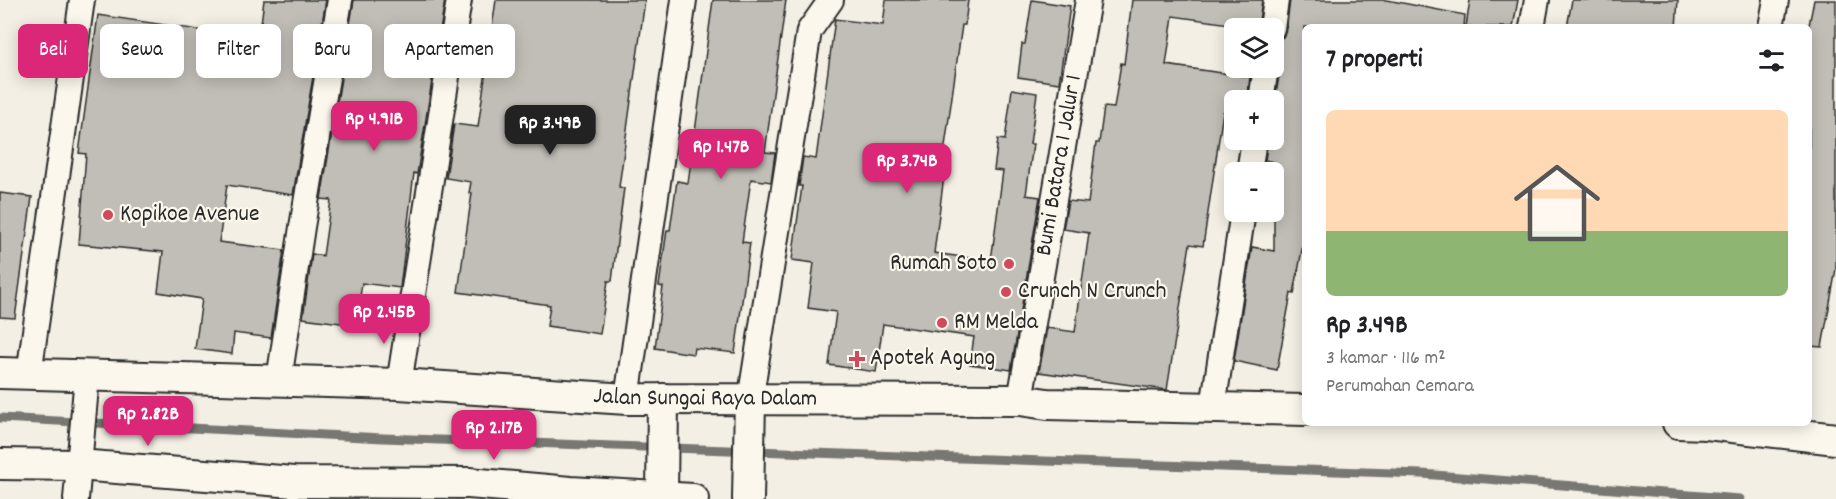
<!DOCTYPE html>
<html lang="id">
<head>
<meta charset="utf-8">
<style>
  :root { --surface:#fff; --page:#f6f6f6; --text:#202124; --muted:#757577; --line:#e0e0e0; --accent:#db2777 }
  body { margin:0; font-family:Dekko,sans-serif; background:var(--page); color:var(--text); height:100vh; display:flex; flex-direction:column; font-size:22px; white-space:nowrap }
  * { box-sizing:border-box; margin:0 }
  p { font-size:20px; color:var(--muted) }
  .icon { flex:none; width:33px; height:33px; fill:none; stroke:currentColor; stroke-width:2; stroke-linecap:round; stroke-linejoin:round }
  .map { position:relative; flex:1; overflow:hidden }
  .sheet { position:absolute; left:1302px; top:24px; width:510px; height:402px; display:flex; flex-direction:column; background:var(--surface); border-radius:9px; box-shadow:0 3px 15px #0003 }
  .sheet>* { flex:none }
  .banner { position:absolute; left:18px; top:24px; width:570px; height:54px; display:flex; gap:12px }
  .fabs { position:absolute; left:1224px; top:18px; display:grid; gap:12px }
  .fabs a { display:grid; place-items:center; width:60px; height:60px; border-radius:9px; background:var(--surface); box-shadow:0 3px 15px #0003; font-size:30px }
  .price { position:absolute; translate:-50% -51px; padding:0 14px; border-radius:12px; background:var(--accent); color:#fff; font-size:20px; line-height:39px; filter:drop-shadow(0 2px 3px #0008) }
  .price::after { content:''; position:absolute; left:50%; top:36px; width:18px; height:14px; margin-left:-9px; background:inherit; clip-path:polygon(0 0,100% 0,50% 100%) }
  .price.selected { background:#222; color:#fff }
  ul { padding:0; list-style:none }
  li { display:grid; align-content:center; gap:12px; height:318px; padding:0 24px }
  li+li { border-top:2px solid var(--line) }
  li span { display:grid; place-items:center; height:186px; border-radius:9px; color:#555 }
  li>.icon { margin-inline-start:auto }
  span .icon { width:108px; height:108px; fill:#fffc; stroke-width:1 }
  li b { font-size:26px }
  h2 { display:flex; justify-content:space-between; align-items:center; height:72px; padding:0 24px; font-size:26px }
  .tag { padding:0 21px; border-radius:9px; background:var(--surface); box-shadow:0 3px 15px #0003; font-size:21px; line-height:54px }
  .tag.selected { background:var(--accent); color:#fff }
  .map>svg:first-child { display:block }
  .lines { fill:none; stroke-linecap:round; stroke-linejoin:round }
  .stream { stroke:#787772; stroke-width:9 }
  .building { fill:#c0beb6; stroke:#2b2b2b; stroke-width:1.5 }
  .minor-casing { stroke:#2b2b2b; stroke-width:28 }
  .tertiary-casing { stroke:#2b2b2b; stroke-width:34 }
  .minor { stroke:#fbf7ec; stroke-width:24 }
  .tertiary { stroke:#fbf7ec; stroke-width:30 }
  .poi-dot { fill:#d1495b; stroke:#fbf7ec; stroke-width:2 }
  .labels { text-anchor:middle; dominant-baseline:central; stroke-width:4.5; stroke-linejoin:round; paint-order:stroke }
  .street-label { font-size:24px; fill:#2b2b2b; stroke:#fbf7ec }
  .poi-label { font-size:24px; fill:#2b2b2b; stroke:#fbf7ec; text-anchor:start }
</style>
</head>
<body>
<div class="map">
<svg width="1836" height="499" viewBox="0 0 1836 499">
  <rect width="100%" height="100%" fill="#f3efe4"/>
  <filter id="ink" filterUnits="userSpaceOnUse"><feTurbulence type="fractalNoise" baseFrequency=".0167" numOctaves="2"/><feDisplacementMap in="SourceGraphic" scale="12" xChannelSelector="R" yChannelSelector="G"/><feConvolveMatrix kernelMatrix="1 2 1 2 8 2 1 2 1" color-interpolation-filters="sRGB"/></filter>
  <g filter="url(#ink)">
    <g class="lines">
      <polyline class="stream" points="0,418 383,438 1422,474 1740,499"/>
    </g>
    <g class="building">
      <polygon points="264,0 326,0 293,195 227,185 219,242 284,250 271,338 234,333 232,354 195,349 202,299 158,292 163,252 79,244 86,154 79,153 98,15 259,39"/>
      <polygon points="354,0 445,0 417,174 414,173 400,288 362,283 356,325 303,318 312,254 323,256 331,200 321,199"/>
      <polygon points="496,0 645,0 619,187 624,188 612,281 608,281 600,334 547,326 550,305 458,292 472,193 469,193 471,182 446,178 454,124 478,127"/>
      <polygon points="713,0 786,0 765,152 775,153 771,182 751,179 742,242 750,243 735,353 694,348 693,354 655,348 663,287 659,286 667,230 670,230 677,181 688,183"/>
      <polygon points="886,0 968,0 965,25 962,25 941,175 944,176 934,253 991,261 1003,171 994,170 998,139 1005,140 1012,89 1037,93 1030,144 1033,144 1026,195 1040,197 1011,370 970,364 974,337 883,324 876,372 829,365 836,312 808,308 814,263 792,260 802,186 799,186 803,157 816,159 835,19 883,25"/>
      <polygon points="1032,0 1070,6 1059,83 1018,77 1022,44 1025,44"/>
      <polygon points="1132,0 1262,0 1258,28 1173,16 1166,65 1250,77 1247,100 1234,100 1234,114 1223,112 1203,246 1190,244 1167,390 1039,372 1047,328 1075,332 1089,233 1063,229 1068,201 1088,203 1096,143 1099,143 1104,107 1114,108 1121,63 1124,64"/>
      <polygon points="1290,0 1387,0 1465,15 1464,27 1305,27 1305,233 1294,294 1291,293 1277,370 1234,361 1252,247 1274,251 1274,162 1265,160 1268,140 1274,140 1274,106 1280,70 1279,62 1274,56 1277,41 1283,37 1286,31"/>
      <polygon points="1470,0 1518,0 1513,27 1466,27"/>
      <polygon points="1572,0 1678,0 1676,27 1567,27"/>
      <polygon points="1814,0 1836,0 1836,269 1822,347 1809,346 1809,25"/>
      <polygon points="0,193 32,197 15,318 0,317"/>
    </g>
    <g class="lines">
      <g class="minor-casing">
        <g id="minor">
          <polyline points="1532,27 1537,0"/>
          <polyline points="1771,27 1776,0"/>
          <polyline points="1272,28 1276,0"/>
          <polyline points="1261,100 1266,68"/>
          <polyline points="1249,172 1254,140"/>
          <polyline points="29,374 82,0"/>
          <polyline points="279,380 302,227 340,0"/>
          <polyline points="399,384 459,0"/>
          <polyline points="627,399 684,0"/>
          <path id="s1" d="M1020,400L1088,0"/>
          <polyline points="750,401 809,31 831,0"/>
          <polyline points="1213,407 1243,212"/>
          <polyline points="76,499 87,376"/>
        </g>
      </g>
      <g class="tertiary-casing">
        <g id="tertiary">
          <path id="s2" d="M0,373L399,384L627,399L1020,400L1047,404L1305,410"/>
          <polyline points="1678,423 1707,424 1836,439"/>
          <polyline points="0,464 78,465 294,482 469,483 570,492 693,499"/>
          <polyline points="662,497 663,399"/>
          <polyline points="748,499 750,401"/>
        </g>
      </g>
      <use href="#minor" class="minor"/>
      <use href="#tertiary" class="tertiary"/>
    </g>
  </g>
  <g class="poi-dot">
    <circle cx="108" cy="215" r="6"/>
    <circle cx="1009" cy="264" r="6"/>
    <circle cx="1006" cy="292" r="6"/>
    <circle cx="942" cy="323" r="6"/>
    <path d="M854 350h6v6h6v6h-6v6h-6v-6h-6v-6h6z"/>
  </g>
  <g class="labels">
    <g class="street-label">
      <text stroke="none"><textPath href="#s1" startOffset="238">Bumi Batara 1 Jalur 1</textPath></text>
      <text stroke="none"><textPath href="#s2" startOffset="706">Jalan Sungai Raya Dalam</textPath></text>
    </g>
    <g class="poi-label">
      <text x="120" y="215">Kopikoe Avenue</text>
      <text x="997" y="264" text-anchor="end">Rumah Soto</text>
      <text x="1018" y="292">Crunch N Crunch</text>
      <text x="954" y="323">RM Melda</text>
      <text x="870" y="359">Apotek Agung</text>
    </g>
  </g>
</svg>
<div class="fabs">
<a><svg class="icon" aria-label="layers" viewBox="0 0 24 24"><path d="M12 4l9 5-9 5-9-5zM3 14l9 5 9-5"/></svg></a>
<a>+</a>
<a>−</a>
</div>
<b class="price" style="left:374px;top:152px">Rp 4.91B</b>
<b class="price selected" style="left:550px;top:156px">Rp 3.49B</b>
<b class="price" style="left:721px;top:180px">Rp 1.47B</b>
<b class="price" style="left:907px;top:194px">Rp 3.74B</b>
<b class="price" style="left:384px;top:345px">Rp 2.45B</b>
<b class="price" style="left:148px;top:447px">Rp 2.82B</b>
<b class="price" style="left:494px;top:461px">Rp 2.17B</b>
<div class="banner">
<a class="tag selected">Beli</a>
<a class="tag">Sewa</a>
<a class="tag">Filter</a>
<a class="tag">Baru</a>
<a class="tag">Apartemen</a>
</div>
<section class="sheet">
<h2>7 properti<svg class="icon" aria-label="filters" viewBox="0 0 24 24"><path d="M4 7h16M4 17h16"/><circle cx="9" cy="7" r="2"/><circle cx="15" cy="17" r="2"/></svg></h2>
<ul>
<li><span style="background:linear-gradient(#ffd9b3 65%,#8fb573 0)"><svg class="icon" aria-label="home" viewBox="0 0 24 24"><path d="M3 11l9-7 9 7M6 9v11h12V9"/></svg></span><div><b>Rp 3.49B</b><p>3 kamar · 116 m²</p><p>Perumahan Cemara</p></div></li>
</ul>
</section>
</div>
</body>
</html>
